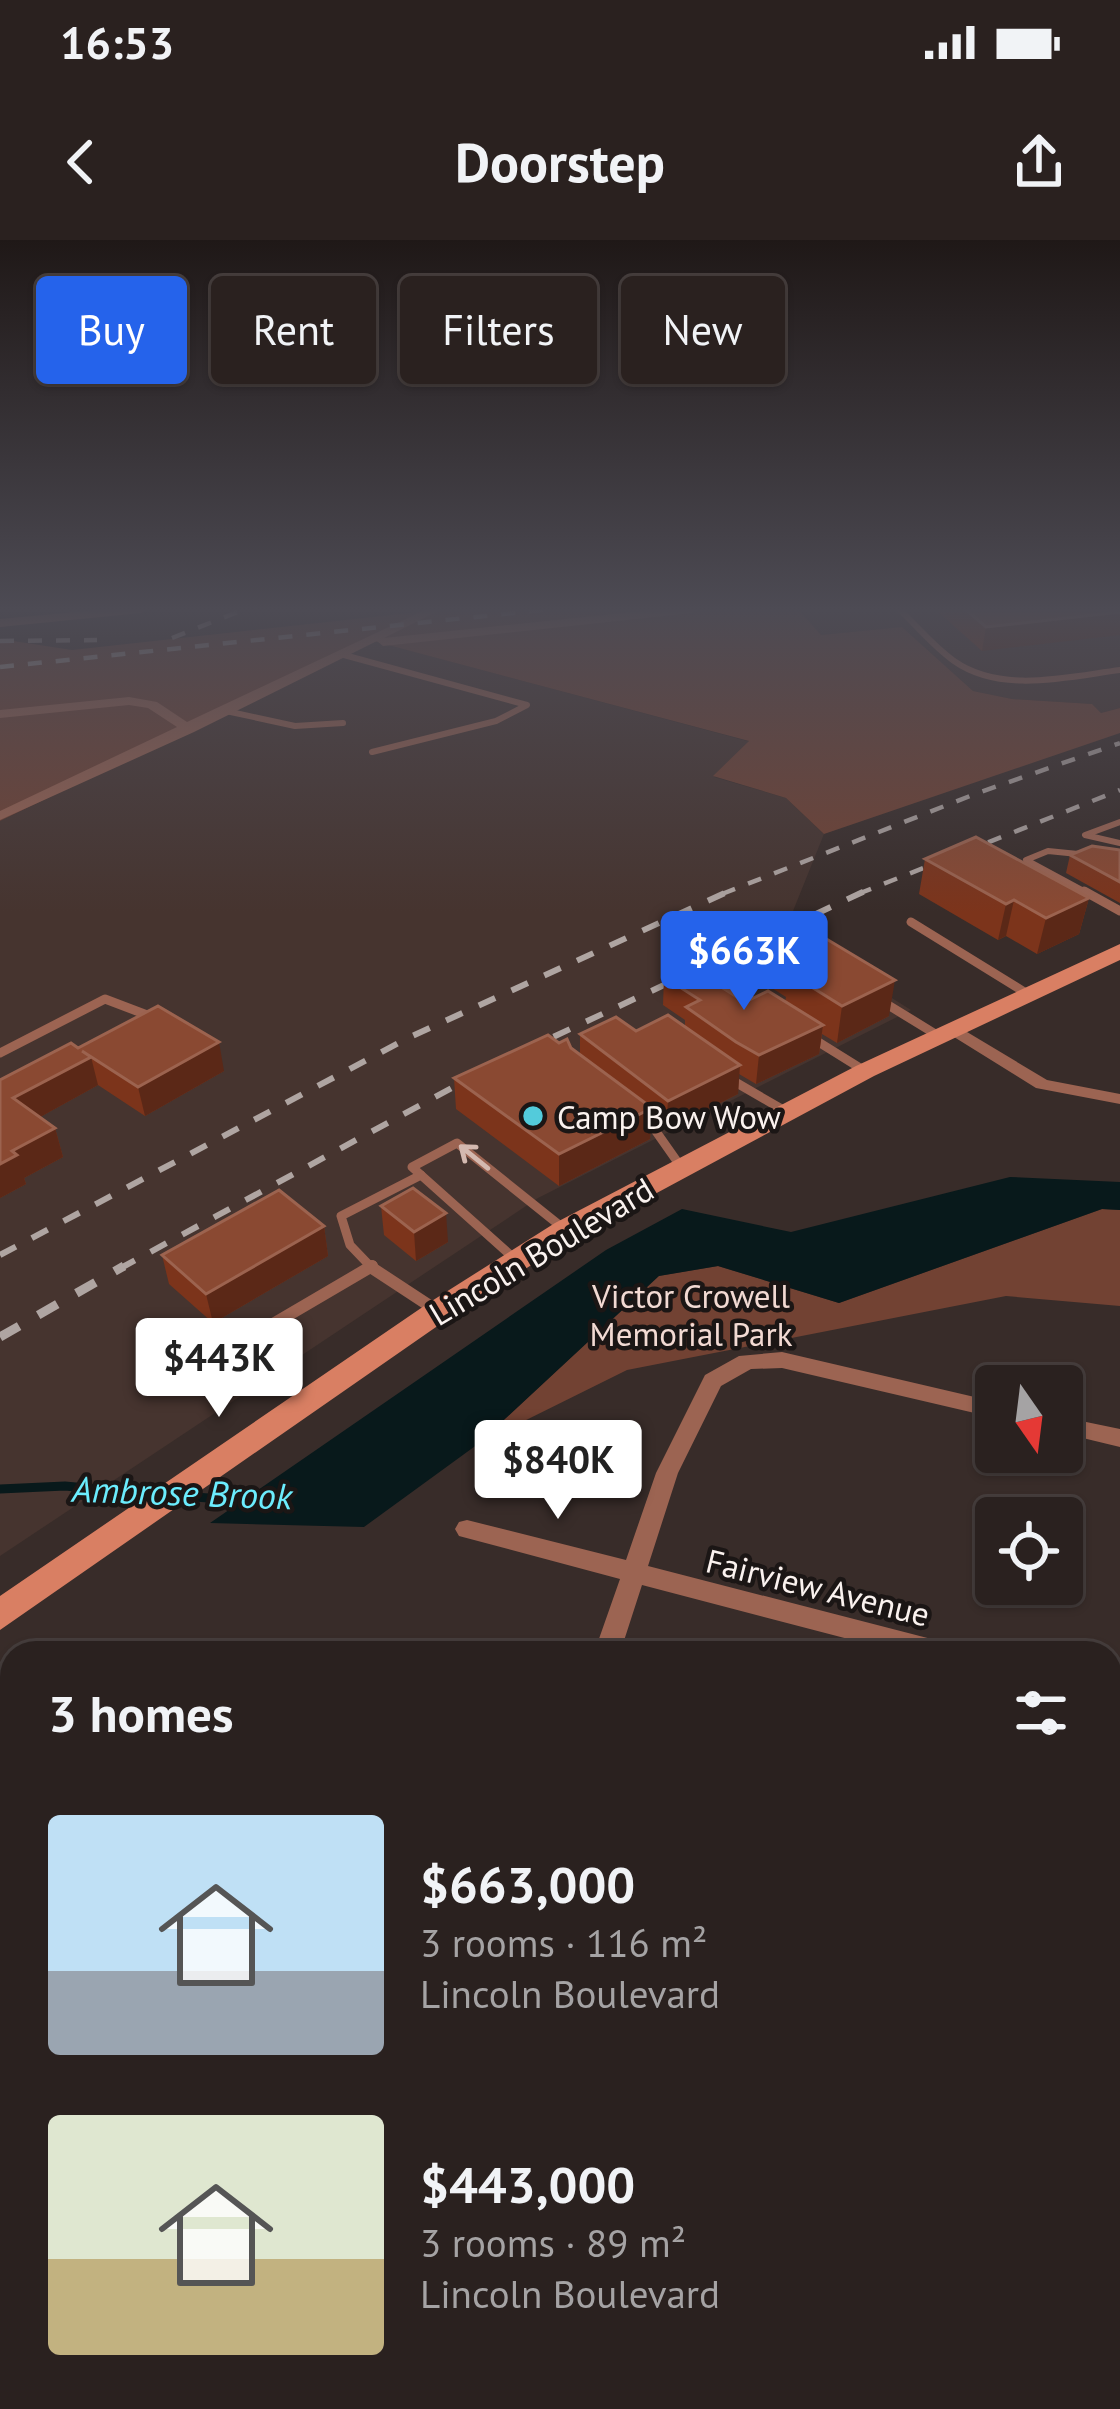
<!DOCTYPE html>
<html lang="en">
<head>
<meta charset="utf-8">
<style>
  :root { --surface:#2a211f; --page:#362e2c; --text:#f1f3f6; --muted:#a5a3a4; --line:#463e3d; --accent:#2563eb }
  body { margin:0; font-family:"PT Sans",sans-serif; background:var(--page); color:var(--text); height:100vh; display:flex; flex-direction:column; font-size:45px; white-space:nowrap }
  * { box-sizing:border-box; margin:0 }
  p { font-size:39px; color:var(--muted) }
  .icon { flex:none; width:66px; height:66px; fill:none; stroke:currentColor; stroke-width:2; stroke-linecap:round; stroke-linejoin:round }
  .map { position:relative; flex:1; overflow:hidden }
  .sheet { position:absolute; left:0px; top:1401px; width:1122px; height:768px; display:flex; flex-direction:column; background:var(--surface); border-radius:36px 36px 0 0; box-shadow:0 3px 9px #0004,0 0 0 3px var(--line) }
  .sheet>* { flex:none }
  .hud { position:absolute; left:36px; top:36px; width:1050px; height:108px; display:flex; gap:24px }
  .needle { width:78px; rotate:166deg }
  .buttons { position:absolute; left:975px; top:1125px; display:grid; gap:24px }
  .buttons a { display:grid; place-items:center; width:108px; height:108px; border-radius:12px; background:var(--surface); box-shadow:0 3px 9px #0004,0 0 0 3px var(--line); font-size:60px }
  .price { position:absolute; translate:-50% -102px; padding:0 27px; border-radius:12px; background:#fff; color:#222; font-size:39px; line-height:78px; filter:drop-shadow(0 3px 6px #0008) }
  .price::after { content:''; position:absolute; left:50%; top:72px; width:36px; height:27px; margin-left:-18px; background:inherit; clip-path:polygon(0 0,100% 0,50% 100%) }
  .price.on { background:var(--accent); color:#fff }
  ul { padding:0; list-style:none }
  li { display:flex; align-items:center; gap:36px; height:300px; padding:0 48px }
  li span { display:grid; place-items:center; flex:none; width:336px; height:240px; border-radius:12px; color:#555 }
  li>.icon { margin-inline-start:auto }
  span .icon { width:144px; height:144px; fill:#fffc; stroke-width:1 }
  li b { font-size:51px }
  h2 { display:flex; justify-content:space-between; align-items:center; height:144px; padding:0 48px; font-size:51px }
  .tag { padding:0 42px; border-radius:12px; background:var(--surface); box-shadow:0 3px 9px #0004,0 0 0 3px var(--line); font-size:42px; line-height:108px }
  .tag.on { background:var(--accent); color:#fff }
  .status { display:flex; justify-content:space-between; align-items:center; height:84px; padding:0 60px; background:var(--surface); direction:ltr }
  .status svg { height:33px; fill:currentColor }
  header { display:flex; justify-content:space-between; align-items:center; height:156px; padding:0 48px; background:var(--surface); font-size:54px; font-weight:700 }
  .map>svg:first-child { display:block }
  .built { fill:#46342f }
  .green { fill:#724233 }
  .water { fill:#08191b }
  .lines { fill:none; stroke-linecap:round; stroke-linejoin:round }
  .stream { stroke:#08191b; stroke-width:9 }
  .service-far2 { stroke:#9c6452; stroke-width:6 }
  .service-far1 { stroke:#9c6452; stroke-width:9 }
  .service { stroke:#9c6452; stroke-width:12 }
  .minor { fill:#9c6452; fill-rule:evenodd }
  .secondary { fill:#d97f63; fill-rule:evenodd }
  .rail-far2 { stroke:#afa5a2; stroke-width:4.5; stroke-dasharray:14 14; stroke-linecap:butt }
  .rail-far1 { stroke:#afa5a2; stroke-width:6; stroke-dasharray:18 18; stroke-linecap:butt }
  .rail { stroke:#afa5a2; stroke-width:9; stroke-dasharray:22 22; stroke-linecap:butt }
  .wall { fill:#7c341b }
  .shaded-wall { fill:#5b2817 }
  .building { fill:#8a4932; stroke:#9c634f; stroke-width:3 }
  .oneway { stroke:#d4b9b0 }
  .poi-dot { fill:#53cbdb; stroke:#1b1615; stroke-width:4.5 }
  .labels { text-anchor:middle; dominant-baseline:central; stroke-width:9; stroke-linejoin:round; paint-order:stroke }
  .poi-label { font-size:33px; fill:#faf2ef; stroke:#1b1615; text-anchor:start }
  .street-label { font-size:33px; fill:#faf2ef; stroke:#1b1615 }
  .park-label { font-size:33px; fill:#f2dad3; stroke:#1b1615 }
  .water-label { font-size:36px; font-style:italic; fill:#6becfd; stroke:#1b1615 }
</style>
</head>
<body>
<div class="status"><b>16:53</b><svg viewBox="0 0 49 12"><path d="M0 12V9h3v3zM5 12V6h3v6zM10 12V3h3v9zM15 12V0h3v12zM26 1h20v11H26zM47 4h2v5h-2z"/></svg></div>
<header><svg class="icon" aria-label="back" viewBox="0 0 24 24"><path d="M15 5l-7 7 7 7"/></svg>Doorstep<svg class="icon" aria-label="share" viewBox="0 0 24 24"><path d="M12 15V3M7 8l5-5 5 5M5 13v7h14v-7"/></svg></header>
<div class="map">
<svg width="1120" height="2169" viewBox="0 0 1120 2169">
  <rect width="100%" height="100%" fill="#382c29"/>
  <g class="built">
    <polygon points="798,369 1120,369 1120,468 1101,473 1091,464 1012,459 973,451 902,387 821,395"/>
    <polygon points="373,401 751,502 714,537 786,558 824,594 785,691 911,770 538,958 0,1316 0,581"/>
  </g>
  <g class="green">
    <polygon points="798,369 821,395 902,387 973,451 1012,459 1092,464 1101,473 1120,468 1120,493 824,594 786,558 713,536 749,501 373,401 0,581 0,399 72,410 437,370"/>
    <polygon points="1102,969 1120,970 1120,1066 1006,1056 627,1130 478,1204 658,1036 718,1026 839,1063"/>
  </g>
  <polygon class="water" points="1010,937 1120,942 1120,970 1102,969 839,1063 718,1026 659,1036 478,1204 364,1287 210,1283 606,1010 682,969 791,992"/>
  <g class="lines">
    <g class="stream">
      <polyline points="0,1249 65,1246 160,1255"/>
      <polyline points="181,1256 250,1261"/>
    </g>
    <g class="service-far2">
      <path d="M899,369C917,386 933,406 954,421C1001,454 1067,437 1120,430"/>
      <polyline points="344,415 527,465 496,481 372,512"/>
      <polyline points="226,471 295,486 343,483"/>
      <polyline points="1120,582 1085,595 1120,603"/>
      <polyline points="1088,615 1048,611 1026,620 1089,654"/>
    </g>
    <g class="service-far1">
      <polyline points="1084,651 1120,671"/>
      <polyline points="911,682 1026,753"/>
      <polyline points="880,760 937,795"/>
      <polyline points="760,766 730,747 740,741 740,733 765,721"/>
      <polyline points="812,798 865,831"/>
      <polyline points="0,813 105,759 155,778"/>
      <polyline points="730,839 785,871"/>
      <polyline points="640,880 655,890 681,927"/>
      <polyline points="516,1020 412,927 457,903 563,988"/>
      <polyline points="367,1029 373,1025"/>
      <polyline points="373,1029 350,1005 341,976 421,935"/>
    </g>
    <g class="service">
      <polyline points="369,1026 436,1070"/>
      <polyline points="222,1114 372,1026"/>
    </g>
    <g class="minor">
      <polygon points="108,369 147,369 141,373 0,387 0,379"/>
      <polygon points="427,369 442,369 384,398 662,369 698,369 692,373 383,406 377,401 194,492 0,580 0,571 177,487 148,468 129,465 0,478 0,470 129,457 157,462 187,482"/>
      <polygon points="952,783 1047,840 1120,854 1120,864 1036,848 946,792 943,788"/>
      <polygon points="782,1112 996,1162 996,1178 782,1128 751,1129 721,1146 678,1233 648,1326 943,1402 952,1405 956,1413 902,1413 642,1345 620,1413 594,1413 620,1339 459,1296 455,1289 459,1282 467,1280 626,1320 656,1233 705,1135 739,1116"/>
      <polygon points="1062,1177 1120,1189 1120,1207 1062,1193"/>
      <polygon points="1110,1445 1120,1447 1120,1469 1110,1467"/>
      <polygon points="0,1453 12,1456 12,1478 0,1475"/>
      <polygon points="1110,1786 1120,1789 1120,1819 1110,1816"/>
      <polygon points="0,1857 12,1861 12,1893 0,1889"/>
      <polygon points="340,2157 374,2157 371,2169 335,2169"/>
      <polygon points="752,2157 814,2157 819,2169 756,2169"/>
    </g>
    <polygon class="secondary" points="1120,704 1120,720 874,836 575,997 449,1078 0,1390 0,1356 427,1064 555,983 856,826"/>
    <g class="rail-far2">
      <polyline points="172,398 245,369"/>
      <polyline points="0,401 97,400"/>
      <polyline points="0,427 551,369"/>
      <polyline points="722,654 975,554 1120,503"/>
      <polyline points="858,654 1120,550"/>
    </g>
    <g class="rail-far1">
      <polyline points="521,812 865,651"/>
      <polyline points="0,1015 408,798 729,651"/>
      <polyline points="119,1029 483,831"/>
    </g>
    <polyline class="rail" points="0,1097 124,1026"/>
  </g>
  <g class="wall">
    <polygon points="935,369 1120,369 982,411"/>
    <polygon points="1120,610 1120,663 1066,633 1070,615"/>
    <polygon points="925,619 1089,658 1079,694 1037,714 1006,696 998,700 919,654"/>
    <polygon points="757,699 889,776 837,803 822,794 819,814 756,844 739,834 738,854 666,890 651,879 650,899 559,946 456,869 454,838 559,803 580,814 580,794 685,787 685,780 663,765 664,737 745,762 785,762 786,757 753,736"/>
    <polygon points="78,808 224,831 145,876 98,845 40,877 55,888 63,917 24,938 26,944 0,958 0,840"/>
    <polygon points="381,966 448,1002 416,1021 384,995"/>
    <polygon points="324,986 328,1016 213,1083 169,1044 162,1015"/>
  </g>
  <g class="shaded-wall">
    <polygon points="1120,372 1120,395 982,411 986,387"/>
    <polygon points="1089,658 1079,694 1037,714 1046,678"/>
    <polygon points="1014,660 1006,696 998,700 1006,664"/>
    <polygon points="895,740 889,776 837,803 842,766"/>
    <polygon points="823,785 819,814 756,844 759,815"/>
    <polygon points="219,802 224,831 145,876 138,847"/>
    <polygon points="91,817 98,845 22,887 13,858"/>
    <polygon points="740,825 738,854 666,890 668,861"/>
    <polygon points="652,868 650,899 559,946 559,914"/>
    <polygon points="55,888 63,917 24,938 26,944 0,958 0,924 12,911"/>
    <polygon points="446,973 448,1002 416,1021 414,992"/>
    <polygon points="324,986 328,1016 213,1083 206,1054"/>
  </g>
  <g class="building">
    <polygon points="965,369 1120,369 1120,372 986,387"/>
    <polygon points="976,597 1089,658 1046,678 1014,660 1006,664 925,619"/>
    <polygon points="1092,606 1120,610 1120,642 1070,615"/>
    <polygon points="798,682 895,740 842,766 789,733 801,727 757,699"/>
    <polygon points="688,726 745,762 768,751 823,785 759,815 736,802 686,767 700,760 664,737"/>
    <polygon points="158,766 219,802 138,847 82,811 91,817 13,858 55,888 12,911 17,915 0,924 0,840 71,803 78,808"/>
    <polygon points="668,775 740,825 668,861 580,794 616,777 636,791"/>
    <polygon points="548,795 559,803 567,799 571,808 652,868 559,914 454,838"/>
    <polygon points="413,948 446,973 414,992 381,966"/>
    <polygon points="279,950 324,986 206,1054 162,1015"/>
  </g>
  <defs><path id="oneway-shaft" d="M-6 0H5M1.5-3L5.5 0L1.5 3" fill="none" stroke-width="1.6" stroke-linecap="round" stroke-linejoin="round" transform="scale(3)"/></defs>
  <use class="oneway" href="#oneway-shaft" transform="translate(474 917) rotate(-141)"/>
  <linearGradient id="sky" x2="0" y2="1"><stop stop-color="#1f1817"/><stop offset="0.55" stop-color="#4d4b54"/><stop offset="1" stop-color="#4d4b54" stop-opacity="0"/></linearGradient>
  <rect width="1120" height="672" fill="url(#sky)"/>
  <circle class="poi-dot" cx="533" cy="876" r="12"/>
  <g class="labels">
    <g class="poi-label">
      <text x="557" y="876">Camp Bow Wow</text>
    </g>
    <g class="street-label">
      <text transform="translate(541 1011) rotate(-31)">Lincoln Boulevard</text>
      <text transform="translate(818 1347) rotate(14)">Fairview Avenue</text>
    </g>
    <g class="park-label">
      <text x="691" y="1055">Victor Crowell<tspan x="691" dy="38">Memorial Park</tspan></text>
    </g>
    <g class="water-label">
      <text transform="translate(182 1252) rotate(2)">Ambrose Brook</text>
    </g>
  </g>
</svg>
<div class="buttons">
<a><svg class="needle" viewBox="-14 -14 28 28"><path d="M0-13l5 13h-10z" fill="#e53935"/><path d="M0 13l5-13h-10z" fill="#a5a3a4"/></svg></a>
<a><svg class="icon" aria-label="locate" viewBox="0 0 24 24"><circle cx="12" cy="12" r="6"/><path d="M12 2v4M12 18v4M2 12h4M18 12h4"/></svg></a>
</div>
<b class="price on" style="left:744px;top:773px">$663K</b>
<b class="price" style="left:219px;top:1180px">$443K</b>
<b class="price" style="left:558px;top:1282px">$840K</b>
<div class="hud">
<a class="tag on">Buy</a>
<a class="tag">Rent</a>
<a class="tag">Filters</a>
<a class="tag">New</a>
</div>
<section class="sheet">
<h2>3 homes<svg class="icon" aria-label="filters" viewBox="0 0 24 24"><path d="M4 7h16M4 17h16"/><circle cx="9" cy="7" r="2"/><circle cx="15" cy="17" r="2"/></svg></h2>
<ul>
<li><span style="background:linear-gradient(#bfe0f5 65%,#9aa5b1 0)"><svg class="icon" aria-label="home" viewBox="0 0 24 24"><path d="M3 11l9-7 9 7M6 9v11h12V9"/></svg></span><div><b>$663,000</b><p>3 rooms · 116 m²</p><p>Lincoln Boulevard</p></div></li>
<li><span style="background:linear-gradient(#dfe7d0 60%,#c2b280 0)"><svg class="icon" aria-label="home" viewBox="0 0 24 24"><path d="M3 11l9-7 9 7M6 9v11h12V9"/></svg></span><div><b>$443,000</b><p>3 rooms · 89 m²</p><p>Lincoln Boulevard</p></div></li>
</ul>
</section>
</div>
</body>
</html>
